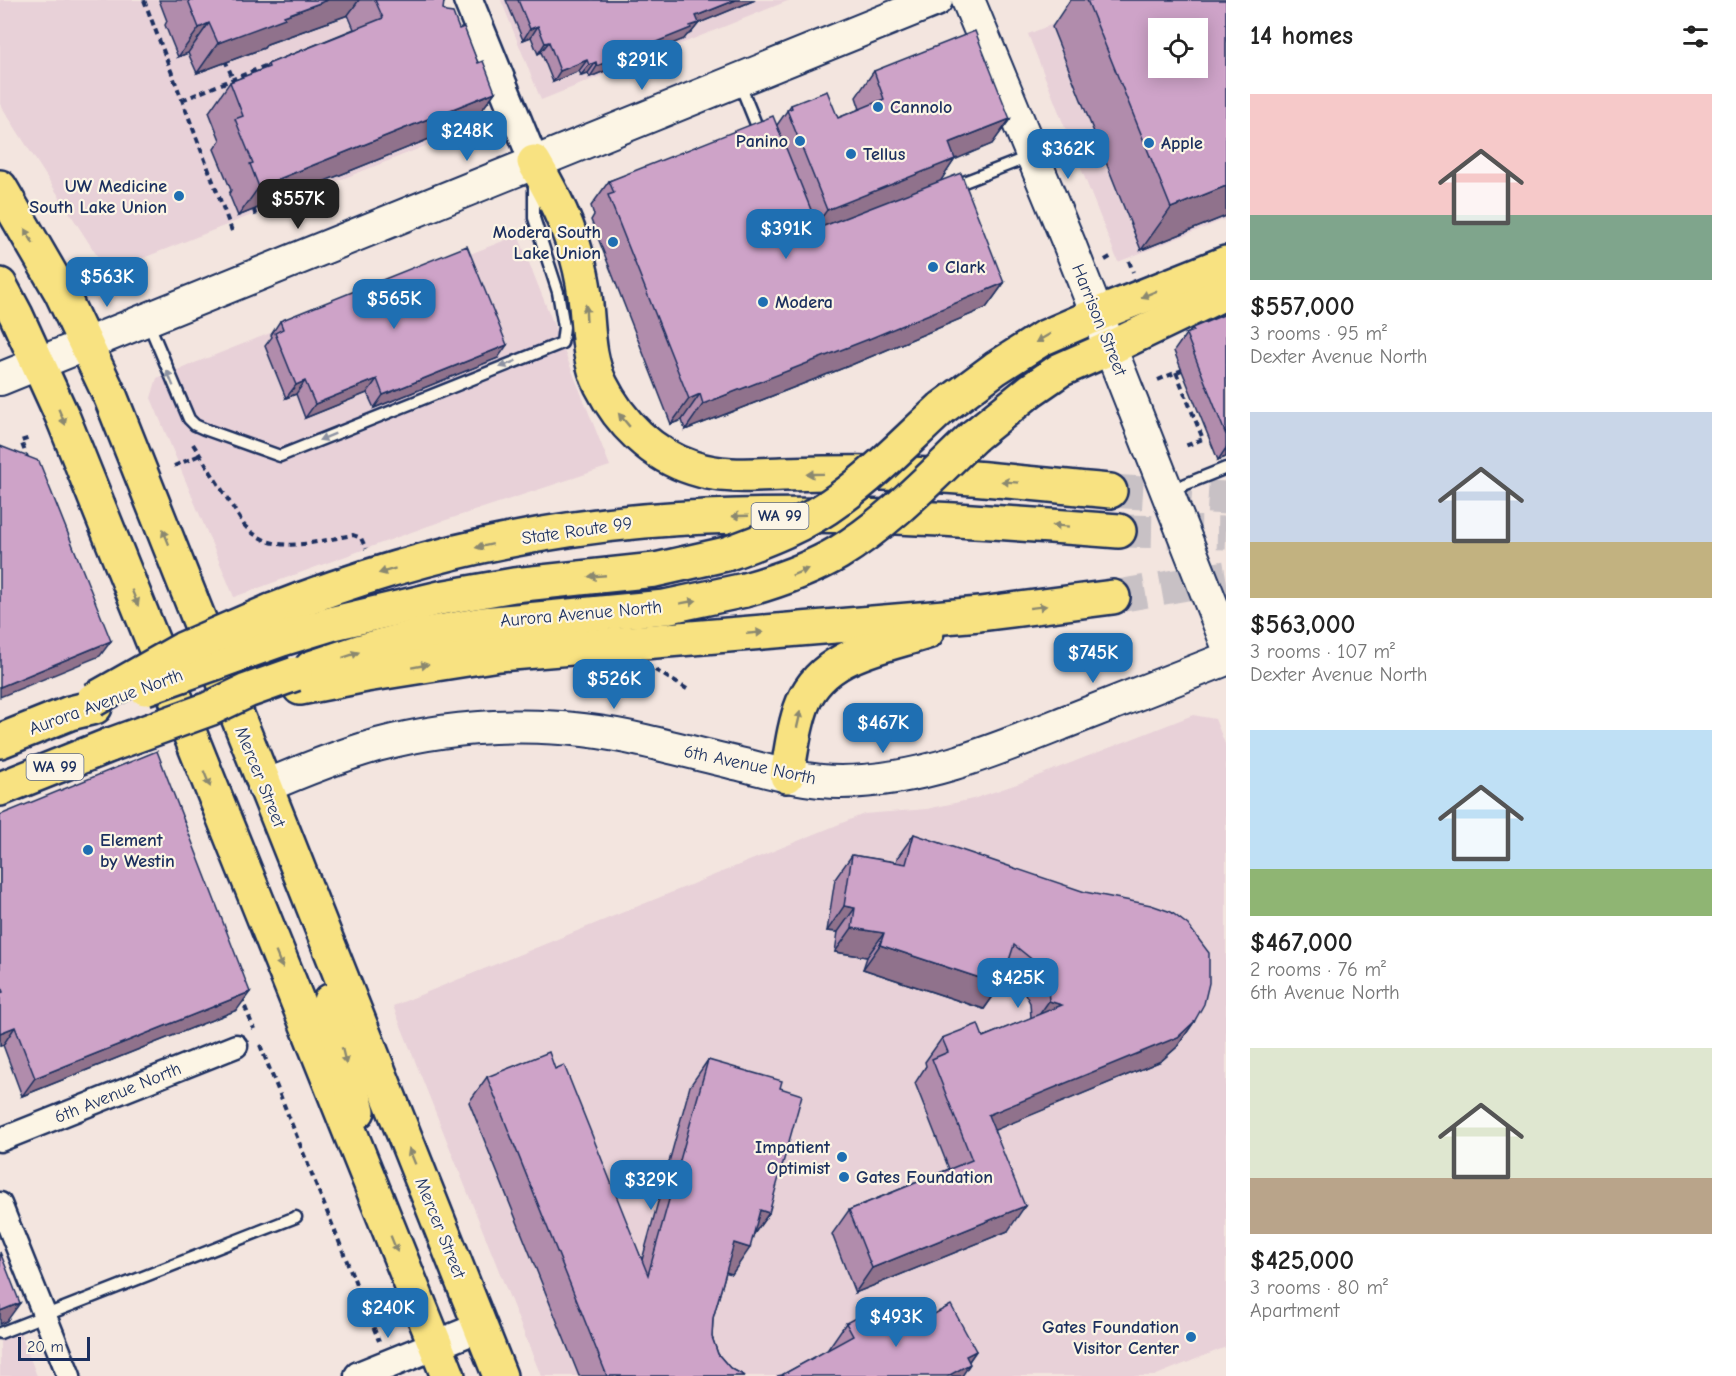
<!DOCTYPE html>
<html lang="en">
<head>
<meta charset="utf-8">
<style>
  :root { --surface:#fff; --page:#f6f6f6; --text:#222; --muted:#767676; --accent:#1f6fb2 }
  body { margin:0; font-family:"Comic Neue",sans-serif; background:var(--page); color:var(--text); height:100vh; display:flex; flex-direction:column; font-size:22px; white-space:nowrap }
  * { box-sizing:border-box; margin:0 }
  p { font-size:20px; color:var(--muted) }
  .icon { flex:none; width:33px; height:33px; fill:none; stroke:currentColor; stroke-width:2; stroke-linecap:round; stroke-linejoin:round }
  .map { position:relative; flex:1; overflow:hidden }
  .panel { display:flex; flex-direction:column; background:var(--surface); width:510px }
  .panel>* { flex:none }
  .controls { position:absolute; left:1148px; top:18px; display:grid; gap:12px }
  .controls a { display:grid; place-items:center; width:60px; height:60px; border-radius:0px; background:var(--surface); box-shadow:0 3px 15px #0003; font-size:30px }
  .scale { position:absolute; left:18px; bottom:15px; width:72px; box-sizing:border-box; padding-left:6px; border:3px solid #1b2f5e; border-top:0; font-size:16px; line-height:21px; white-space:nowrap; color:#1b2f5e; -webkit-text-stroke:4px #fcf5e5; paint-order:stroke }
  .price { position:absolute; translate:-50% -51px; padding:0 14px; border-radius:12px; background:var(--accent); color:#fff; font-size:20px; line-height:39px; filter:drop-shadow(0 2px 3px #0008) }
  .price::after { content:''; position:absolute; left:50%; top:36px; width:18px; height:14px; margin-left:-9px; background:inherit; clip-path:polygon(0 0,100% 0,50% 100%) }
  .price.on { background:#222; color:#fff }
  ul { padding:0; list-style:none }
  li { display:grid; align-content:center; gap:12px; height:318px; padding:0 24px }
  li span { display:grid; place-items:center; height:186px; border-radius:0px; color:#555 }
  li>.icon { margin-inline-start:auto }
  span .icon { width:108px; height:108px; fill:#fffc; stroke-width:1 }
  li b { font-size:26px }
  h2 { display:flex; justify-content:space-between; align-items:center; height:72px; padding:0 24px; font-size:26px }
  main { display:flex; flex:1; min-height:0 }
  .map>svg:first-child { display:block }
  .built { fill:#e8d1d8; fill-rule:evenodd }
  .lines { fill:none; stroke-linecap:round; stroke-linejoin:round }
  .motorway-tunnel { stroke:#c8c1c5; stroke-width:33; stroke-dasharray:33 16; stroke-linecap:butt }
  .service-casing { stroke:#1b2f5e; stroke-width:15 }
  .minor-casing { stroke:#1b2f5e; stroke-width:27 }
  .tertiary-casing { stroke:#1b2f5e; stroke-width:33 }
  .secondary-casing { stroke:#1b2f5e; stroke-width:36 }
  .primary-casing { stroke:#1b2f5e; stroke-width:38 }
  .motorway-casing { stroke:#1b2f5e; stroke-width:38 }
  .path { stroke:#1b2f5e; stroke-width:4; stroke-dasharray:6 4.5; stroke-linecap:butt }
  .service { stroke:#fcf5e5; stroke-width:10 }
  .minor { stroke:#fcf5e5; stroke-width:22 }
  .tertiary { stroke:#fcf5e5; stroke-width:28 }
  .secondary { stroke:#fcf5e5; stroke-width:32 }
  .primary { stroke:#f8e281; stroke-width:33 }
  .motorway { stroke:#f8e281; stroke-width:33 }
  .motorway-bridge-casing { stroke:#1b2f5e; stroke-width:38; stroke-linecap:butt }
  .motorway-bridge { stroke:#f8e281; stroke-width:33 }
  .wall { fill:#b18cac; stroke:#1b2f5e; stroke-width:1.5 }
  .shaded-wall { fill:#90728c; stroke:#1b2f5e; stroke-width:1.5 }
  .building { fill:#cea3c8; stroke:#1b2f5e; stroke-width:1.5; fill-rule:evenodd }
  .oneway { fill:#8a8870 }
  .oneway2 { fill:#8c92a2 }
  .poi-dot { fill:#1f6fb2; stroke:#fcf5e5; stroke-width:2 }
  .labels { text-anchor:middle; dominant-baseline:central; stroke-width:4.5; stroke-linejoin:round; paint-order:stroke }
  .shield { fill:#fcf5e5; stroke:#5e6a86; stroke-width:1.5 }
  .shield-label { font-size:16px; font-weight:bold; fill:#1b2f5e }
  .poi-label { font-size:18px; font-weight:bold; fill:#1b2f5e; stroke:#fcf5e5; text-anchor:start }
  .street-label { font-size:18px; fill:#1b2f5e; stroke:#fcf5e5 }
</style>
</head>
<body>
<main>
<div class="map">
<svg width="1226" height="1376" viewBox="0 0 1226 1376">
  <rect width="100%" height="100%" fill="#f3e5df"/>
  <filter id="ink" filterUnits="userSpaceOnUse"><feTurbulence type="fractalNoise" baseFrequency=".0167" numOctaves="2"/><feDisplacementMap in="SourceGraphic" scale="12" xChannelSelector="R" yChannelSelector="G"/><feConvolveMatrix kernelMatrix="1 2 1 2 8 2 1 2 1" color-interpolation-filters="sRGB"/></filter>
  <g filter="url(#ink)">
    <g class="built">
      <polygon points="0,0 426,0 476,126 113,270 103,265 0,104"/>
      <polygon points="501,0 790,0 541,100"/>
      <path d="M1114,0H1226V219L1118,262L1028,34ZM1158,28H1197V68H1158Z"/>
      <polygon points="518,235 610,466 428,526 234,597 151,398 157,378"/>
      <polygon points="1193,715 1215,719 1226,746 1226,1347 1154,1376 541,1376 393,1006 864,814 927,809 973,799 1017,784"/>
      <polygon points="19,1330 37,1376 0,1376 0,1338"/>
    </g>
    <g class="lines">
      <g class="motorway-tunnel">
        <polyline points="1110,491 1226,498"/>
        <polyline points="1119,531 1226,533"/>
        <polyline points="1113,597 1226,577"/>
      </g>
      <g class="service-casing">
        <g id="service">
          <polyline points="739,82 760,134"/>
          <polyline points="951,187 1031,156"/>
          <polyline points="148,322 189,419 195,425 204,429 280,456 562,343 564,327 558,292 534,218 534,181"/>
          <polyline points="1171,490 1226,468"/>
          <polyline points="0,1333 296,1217"/>
        </g>
      </g>
      <g class="minor-casing">
        <g id="minor">
          <polyline points="0,1140 236,1046"/>
          <polyline points="0,1204 69,1376"/>
        </g>
      </g>
      <g class="tertiary-casing">
        <g id="tertiary">
          <polyline points="468,0 534,162"/>
          <polyline points="359,1376 480,1327"/>
        </g>
      </g>
      <g class="secondary-casing">
        <g id="secondary">
          <polyline points="968,0 1070,246 1226,641"/>
          <polyline points="0,379 936,0"/>
          <path d="M264,787C301,771 339,756 377,745C463,722 559,720 645,741C680,749 714,758 748,766C778,774 809,782 841,782C920,781 991,752 1063,723C1117,702 1172,680 1226,659"/>
        </g>
      </g>
      <g class="primary-casing">
        <g id="primary">
          <polyline points="0,187 61,292 111,398 500,1376"/>
          <polyline points="0,285 16,315 63,418 448,1376"/>
          <polyline points="1096,315 1226,263"/>
          <polyline points="1110,348 1226,292"/>
          <polyline points="330,1001 358,1111"/>
        </g>
      </g>
      <g class="motorway-casing">
        <g id="motorway">
          <path d="M534,162C559,204 579,247 585,296C589,327 587,357 601,385C620,423 652,455 693,468C723,478 752,475 783,474C816,473 850,472 883,473C959,475 1035,484 1110,491"/>
          <polyline points="942,408 996,368 1043,338 1096,315"/>
          <polyline points="974,436 1031,390 1060,370 1110,348"/>
          <path d="M271,611C390,564 516,532 644,521C802,508 961,519 1119,531"/>
          <polyline points="282,639 334,623 440,598 514,585 655,570 726,554"/>
          <polyline points="311,668 362,651 422,635 483,624 665,607 745,590"/>
          <polyline points="300,688 366,675 499,654 980,614 1113,597"/>
          <polyline points="0,741 70,713 95,707"/>
          <path d="M787,776C791,753 794,725 803,703C824,654 881,647 927,632"/>
          <polyline points="0,789 110,745"/>
        </g>
      </g>
      <g class="path">
        <polyline points="144,0 232,231"/>
        <polyline points="225,60 234,81"/>
        <polyline points="182,100 270,64"/>
        <polyline points="254,210 256,217"/>
        <polyline points="1105,260 1112,256"/>
        <polyline points="1129,261 1133,272"/>
        <polyline points="1176,372 1203,439 1185,446"/>
        <polyline points="1158,380 1182,370"/>
        <path d="M193,444L244,525C274,558 315,541 353,535L361,538L366,549"/>
        <polyline points="28,460 21,441 30,438"/>
        <polyline points="174,466 200,455"/>
        <polyline points="655,670 687,689"/>
        <polyline points="241,997 254,1029"/>
        <polyline points="260,1045 379,1341"/>
      </g>
      <use href="#service" class="service"/>
      <use href="#minor" class="minor"/>
      <use href="#tertiary" class="tertiary"/>
      <use href="#secondary" class="secondary"/>
      <use href="#primary" class="primary"/>
      <use href="#motorway" class="motorway"/>
      <g class="motorway-bridge-casing">
        <g id="motorway-bridge">
          <path d="M726,554C765,540 805,525 838,500C876,473 908,439 942,408"/>
          <path d="M745,590C777,581 809,570 838,553C889,522 931,477 974,436"/>
          <polyline points="145,688 282,639"/>
          <polyline points="93,700 183,649 271,611"/>
          <polyline points="110,745 209,709 247,691 295,674"/>
        </g>
      </g>
      <use href="#motorway-bridge" class="motorway-bridge"/>
    </g>
    <g class="wall">
      <polygon points="159,0 446,0 443,4 443,9 459,29 495,92 474,121 238,216 229,194 231,190 214,149 220,140 209,112 230,82 265,68 268,64 354,29 348,15 267,44 264,48 197,73 188,53 178,57 165,25 167,21"/>
      <polygon points="506,0 755,0 699,23 691,33 687,35 684,39 590,77 588,73 581,75 579,71 553,82 541,52 538,54 531,37 523,40"/>
      <polygon points="1070,0 1226,0 1226,216 1141,250 1052,27"/>
      <polygon points="874,71 1010,119 992,144 955,159 940,181 1004,283 986,308 851,365 685,430 682,420 671,424 591,220 594,215 591,206 609,181 777,125 791,105 838,118 860,109 856,97"/>
      <polygon points="1226,314 1226,457 1218,460 1174,351 1186,334 1189,333 1192,328"/>
      <polygon points="280,321 498,358 374,408 367,393 305,418 296,394 286,398 265,346 272,337 271,335"/>
      <polygon points="0,815 237,1010 22,1096 3,1045 0,1046"/>
      <polygon points="914,834 1194,1022 1177,1047 1161,1061 994,1130 1008,1231 855,1293 832,1234 849,1210 949,1169 915,1083 926,1066 925,1062 942,1038 983,1037 1031,1018 1030,1003 1023,990 1004,975 1001,985 984,1009 863,969 867,957 835,952 838,932 827,931 835,879 852,855 896,862 897,858"/>
      <polygon points="708,1060 780,1088 769,1213 754,1234 732,1274 726,1272 713,1318 712,1337 718,1354 730,1368 745,1376 579,1376 469,1102 487,1077 555,1069 642,1260 690,1086"/>
      <polygon points="927,1318 976,1351 969,1361 782,1375 828,1350 828,1349 846,1323 883,1319 893,1323"/>
    </g>
    <g class="shaded-wall">
      <polygon points="328,0 359,0 348,15 267,44 264,48 197,73 218,43 284,16"/>
      <polygon points="736,0 755,0 699,23 691,33 687,35 684,39 590,77 597,66 696,16"/>
      <polygon points="209,23 188,53 178,57 199,28"/>
      <polygon points="538,26 531,37 523,40 530,29"/>
      <polygon points="549,42 541,52 538,54 545,43"/>
      <polygon points="587,60 579,71 553,82 560,71"/>
      <polygon points="596,62 588,73 581,75 589,65"/>
      <polygon points="495,92 474,121 238,216 259,187"/>
      <polygon points="1010,119 992,144 947,163 955,159 938,185 809,235 827,210 949,143"/>
      <polygon points="1226,186 1226,216 1141,250 1171,208"/>
      <polygon points="1004,283 986,308 851,365 685,430 703,404"/>
      <polygon points="507,345 498,358 374,408 383,395"/>
      <polygon points="377,379 367,393 305,418 315,404"/>
      <polygon points="305,381 296,394 286,398 296,385"/>
      <polygon points="700,394 682,420 671,424 689,399"/>
      <polygon points="1226,448 1226,457 1218,460"/>
      <polygon points="111,641 100,656 0,697 0,687"/>
      <polygon points="844,906 855,908 838,932 827,931"/>
      <polygon points="852,928 884,933 867,957 835,952"/>
      <polygon points="880,945 1001,985 984,1009 863,969"/>
      <polygon points="250,992 237,1010 22,1096 35,1078"/>
      <polygon points="1049,1001 1062,1005 1032,1025"/>
      <polygon points="1194,1022 1177,1047 1161,1061 971,1140 988,1115"/>
      <polygon points="15,1027 3,1045 0,1046 0,1033"/>
      <polygon points="1025,1206 1008,1231 855,1293 872,1268"/>
      <polygon points="760,1210 769,1213 751,1238"/>
      <polygon points="734,1243 750,1248 732,1274 716,1269"/>
      <polygon points="20,1303 7,1321 0,1324 0,1311"/>
      <polygon points="976,1351 965,1367 970,1364 962,1376 948,1376 966,1356"/>
    </g>
    <g class="building">
      <polygon points="188,0 328,0 284,16 285,18 218,43 209,23 199,28"/>
      <polygon points="375,0 446,0 444,2 443,9 446,12 453,13 459,29 464,27 478,63 483,61 495,92 259,187 250,164 253,163 235,119 243,116 230,82 269,67 268,64 383,18"/>
      <polygon points="518,0 736,0 696,16 699,23 690,26 691,28 597,66 596,62 589,65 587,60 560,71 549,42 545,43 538,26 530,29"/>
      <path d="M1087,0H1226V186L1171,208ZM1158,28H1197V68H1158Z"/>
      <polygon points="975,31 1010,119 949,143 955,159 827,210 787,110 792,108 791,105 827,91 838,118 884,99 874,71"/>
      <polygon points="773,116 816,222 821,227 961,173 1004,283 869,339 703,404 700,394 689,399 608,195 614,193 609,181"/>
      <polygon points="467,246 507,345 383,395 377,379 315,404 305,381 296,385 275,333 283,329 280,321"/>
      <polygon points="1226,314 1226,435 1186,334 1194,331 1192,328"/>
      <polygon points="0,446 39,461 111,641 0,687"/>
      <polygon points="157,751 250,992 35,1078 15,1027 0,1033 0,993 3,992 0,984 0,815"/>
      <polygon points="914,834 1085,892 1151,905 1171,912 1188,925 1209,953 1209,983 1204,1004 1194,1022 1178,1037 988,1115 1025,1206 872,1268 849,1210 972,1160 932,1059 948,1052 942,1038 978,1024 983,1037 1062,1005 1049,1001 1047,979 1040,966 1014,945 1001,985 880,945 884,933 852,928 855,908 844,906 852,855 906,864"/>
      <polygon points="549,1052 555,1069 564,1065 648,1275 708,1060 782,1081 780,1088 802,1095 769,1213 760,1210 750,1248 734,1243 713,1318 712,1337 718,1354 730,1368 745,1376 607,1376 487,1077"/>
      <polygon points="0,1252 20,1303 0,1311"/>
      <polygon points="951,1305 976,1351 966,1356 970,1364 948,1376 777,1376 782,1375 853,1336 846,1323 876,1307 883,1319 889,1316 893,1323 921,1307 927,1318"/>
    </g>
    <defs><path id="oneway-solid" d="M-6-.8H1V-3.2L6.5 0L1 3.2V.8H-6Z" transform="scale(1.5)"/></defs>
    <g class="oneway">
      <use href="#oneway-solid" transform="translate(29 236) rotate(-120)"/>
      <use href="#oneway-solid" transform="translate(1149 294) rotate(158)"/>
      <use href="#oneway-solid" transform="translate(586 313) rotate(-93)"/>
      <use href="#oneway-solid" transform="translate(1043 338) rotate(150)"/>
      <use href="#oneway-solid" transform="translate(62 417) rotate(67)"/>
      <use href="#oneway-solid" transform="translate(624 420) rotate(-130)"/>
      <use href="#oneway-solid" transform="translate(815 474) rotate(179)"/>
      <use href="#oneway-solid" transform="translate(1010 482) rotate(-176)"/>
      <use href="#oneway-solid" transform="translate(740 516) rotate(178)"/>
      <use href="#oneway-solid" transform="translate(1061 526) rotate(-176)"/>
      <use href="#oneway-solid" transform="translate(166 537) rotate(-112)"/>
      <use href="#oneway-solid" transform="translate(484 546) rotate(168)"/>
      <use href="#oneway-solid" transform="translate(387 571) rotate(163)"/>
      <use href="#oneway-solid" transform="translate(800 572) rotate(-23)"/>
      <use href="#oneway-solid" transform="translate(597 576) rotate(175)"/>
      <use href="#oneway-solid" transform="translate(135 598) rotate(68)"/>
      <use href="#oneway-solid" transform="translate(688 602) rotate(-10)"/>
      <use href="#oneway-solid" transform="translate(1038 607) rotate(-7)"/>
      <use href="#oneway-solid" transform="translate(755 633) rotate(-5)"/>
      <use href="#oneway-solid" transform="translate(351 655) rotate(-19)"/>
      <use href="#oneway-solid" transform="translate(420 666) rotate(-10)"/>
      <use href="#oneway-solid" transform="translate(799 719) rotate(-77)"/>
      <use href="#oneway-solid" transform="translate(207 779) rotate(68)"/>
      <use href="#oneway-solid" transform="translate(279 960) rotate(68)"/>
      <use href="#oneway-solid" transform="translate(344 1056) rotate(76)"/>
      <use href="#oneway-solid" transform="translate(412 1156) rotate(-112)"/>
      <use href="#oneway-solid" transform="translate(394 1244) rotate(68)"/>
    </g>
    <g class="oneway2">
      <use href="#oneway-solid" transform="translate(508 364) rotate(158)"/>
      <use href="#oneway-solid" transform="translate(170 378) rotate(-112)"/>
      <use href="#oneway-solid" transform="translate(327 437) rotate(158)"/>
    </g>
  </g>
  <g class="poi-dot">
    <circle cx="878" cy="107" r="6"/>
    <circle cx="800" cy="141" r="6"/>
    <circle cx="1149" cy="143" r="6"/>
    <circle cx="851" cy="154" r="6"/>
    <circle cx="179" cy="196" r="6"/>
    <circle cx="613" cy="242" r="6"/>
    <circle cx="933" cy="267" r="6"/>
    <circle cx="763" cy="302" r="6"/>
    <circle cx="88" cy="850" r="6"/>
    <circle cx="842" cy="1157" r="6"/>
    <circle cx="844" cy="1177" r="6"/>
    <circle cx="1191" cy="1337" r="6"/>
  </g>
  <g class="labels">
    <g class="shield">
      <rect x="751.5" y="503" width="57" height="26" rx="4.5"/>
      <rect x="26.5" y="754" width="57" height="26" rx="4.5"/>
    </g>
    <g class="shield-label">
      <text x="780" y="516">WA 99</text>
      <text x="55" y="767">WA 99</text>
    </g>
    <g class="poi-label">
      <text x="890" y="107">Cannolo</text>
      <text x="788" y="141" text-anchor="end">Panino</text>
      <text x="1161" y="143">Apple</text>
      <text x="863" y="154">Tellus</text>
      <text x="167" y="186" text-anchor="end">UW Medicine<tspan x="167" dy="21">South Lake Union</tspan></text>
      <text x="601" y="232" text-anchor="end">Modera South<tspan x="601" dy="21">Lake Union</tspan></text>
      <text x="945" y="267">Clark</text>
      <text x="775" y="302">Modera</text>
      <text x="100" y="840">Element<tspan x="100" dy="21">by Westin</tspan></text>
      <text x="830" y="1147" text-anchor="end">Impatient<tspan x="830" dy="21">Optimist</tspan></text>
      <text x="856" y="1177">Gates Foundation</text>
      <text x="1179" y="1327" text-anchor="end">Gates Foundation<tspan x="1179" dy="21">Visitor Center</tspan></text>
    </g>
    <g class="street-label">
      <text transform="translate(1099 320) rotate(68)">Harrison Street</text>
      <text transform="translate(577 531) rotate(-8)">State Route 99</text>
      <text transform="translate(581 614) rotate(-5)">Aurora Avenue North</text>
      <text transform="translate(106 702) rotate(-20)">Aurora Avenue North</text>
      <text transform="translate(750 765) rotate(12)">6th Avenue North</text>
      <text transform="translate(260 777) rotate(68)">Mercer Street</text>
      <text transform="translate(118 1093) rotate(-22)">6th Avenue North</text>
      <text transform="translate(440 1228) rotate(68)">Mercer Street</text>
    </g>
  </g>
</svg>
<div class="controls">
<a><svg class="icon" aria-label="locate" viewBox="0 0 24 24"><circle cx="12" cy="12" r="6"/><path d="M12 2v4M12 18v4M2 12h4M18 12h4"/></svg></a>
</div>
<div class="scale">20 m</div>
<b class="price" style="left:642px;top:91px">$291K</b>
<b class="price" style="left:467px;top:162px">$248K</b>
<b class="price" style="left:1068px;top:180px">$362K</b>
<b class="price on" style="left:298px;top:230px">$557K</b>
<b class="price" style="left:786px;top:260px">$391K</b>
<b class="price" style="left:107px;top:308px">$563K</b>
<b class="price" style="left:394px;top:330px">$565K</b>
<b class="price" style="left:1093px;top:684px">$745K</b>
<b class="price" style="left:614px;top:710px">$526K</b>
<b class="price" style="left:883px;top:754px">$467K</b>
<b class="price" style="left:1018px;top:1009px">$425K</b>
<b class="price" style="left:651px;top:1211px">$329K</b>
<b class="price" style="left:388px;top:1339px">$240K</b>
<b class="price" style="left:896px;top:1348px">$493K</b>
</div>
<section class="panel">
<h2>14 homes<svg class="icon" aria-label="filters" viewBox="0 0 24 24"><path d="M4 7h16M4 17h16"/><circle cx="9" cy="7" r="2"/><circle cx="15" cy="17" r="2"/></svg></h2>
<ul>
<li><span style="background:linear-gradient(#f6c9c9 65%,#7fa58c 0)"><svg class="icon" aria-label="home" viewBox="0 0 24 24"><path d="M3 11l9-7 9 7M6 9v11h12V9"/></svg></span><div><b>$557,000</b><p>3 rooms · 95 m²</p><p>Dexter Avenue North</p></div></li>
<li><span style="background:linear-gradient(#c9d6e8 70%,#c2b280 0)"><svg class="icon" aria-label="home" viewBox="0 0 24 24"><path d="M3 11l9-7 9 7M6 9v11h12V9"/></svg></span><div><b>$563,000</b><p>3 rooms · 107 m²</p><p>Dexter Avenue North</p></div></li>
<li><span style="background:linear-gradient(#bfe0f5 75%,#8fb573 0)"><svg class="icon" aria-label="home" viewBox="0 0 24 24"><path d="M3 11l9-7 9 7M6 9v11h12V9"/></svg></span><div><b>$467,000</b><p>2 rooms · 76 m²</p><p>6th Avenue North</p></div></li>
<li><span style="background:linear-gradient(#dfe7d0 70%,#b9a48a 0)"><svg class="icon" aria-label="home" viewBox="0 0 24 24"><path d="M3 11l9-7 9 7M6 9v11h12V9"/></svg></span><div><b>$425,000</b><p>3 rooms · 80 m²</p><p>Apartment</p></div></li>
</ul>
</section>
</main>
</body>
</html>
